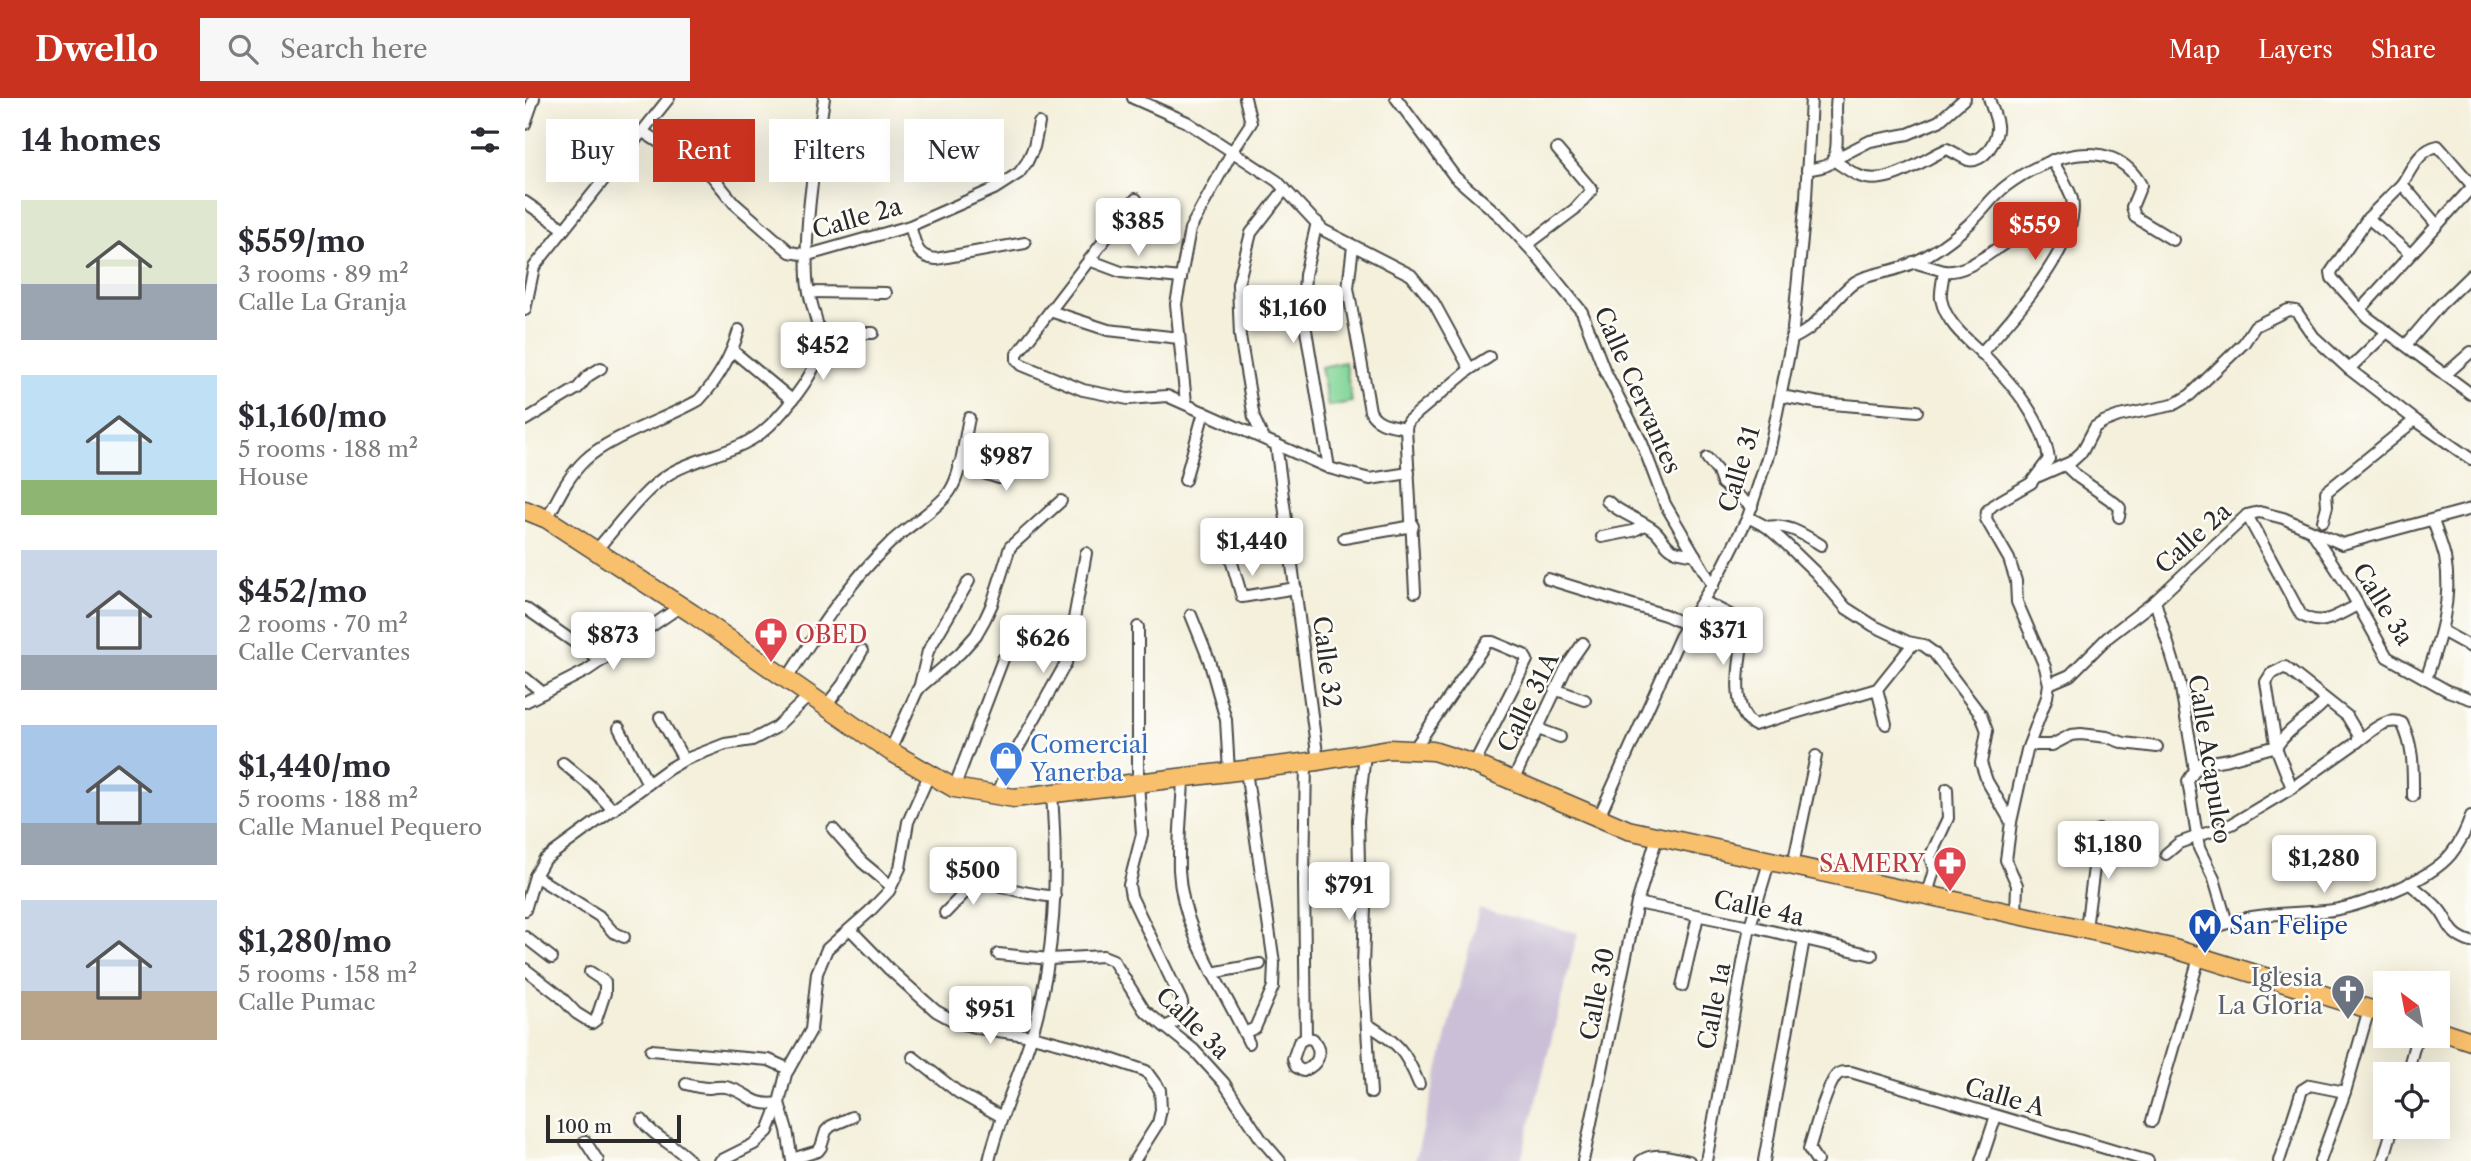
<!DOCTYPE html>
<html lang="en">
<head>
<meta charset="utf-8">
<style>
  :root { --surface:#fff; --page:#f7f7f7; --text:#2b2b33; --muted:#7c7c81; --accent:#c8321e }
  body { margin:0; font-family:"Libre Caslon Text",serif; background:var(--page); color:var(--text); height:100vh; display:flex; flex-direction:column; font-size:26px; white-space:nowrap }
  * { box-sizing:border-box; margin:0 }
  p { font-size:23px; color:var(--muted) }
  .icon { flex:none; width:38px; height:38px; fill:none; stroke:currentColor; stroke-width:2; stroke-linecap:round; stroke-linejoin:round }
  .map { position:relative; flex:1; overflow:hidden }
  .side { display:flex; flex-direction:column; background:var(--surface); width:525px }
  .side>* { flex:none }
  .guide { position:absolute; left:21px; top:21px; width:665px; height:63px; display:flex; gap:14px }
  .needle { width:46px; rotate:328deg }
  .controls { position:absolute; left:1848px; top:873px; display:grid; gap:14px }
  .controls a { display:grid; place-items:center; width:77px; height:77px; border-radius:0px; background:var(--surface); box-shadow:0 7px 28px #0002; font-size:35px }
  .scale { position:absolute; left:21px; bottom:18px; width:135px; box-sizing:border-box; padding-left:7px; border:4px solid #2b2b2b; border-top:0; font-size:19px; line-height:24px; white-space:nowrap; color:#2b2b2b; -webkit-text-stroke:5px #fdfcf7; paint-order:stroke }
  .price { position:absolute; translate:-50% -60px; padding:0 16px; border-radius:7px; background:#fff; color:#222; font-size:23px; line-height:46px; filter:drop-shadow(0 2px 4px #0008) }
  .price::after { content:''; position:absolute; left:50%; top:42px; width:21px; height:16px; margin-left:-10px; background:inherit; clip-path:polygon(0 0,100% 0,50% 100%) }
  .price.current { background:var(--accent); color:#fff }
  ul { padding:0; list-style:none }
  li { display:flex; align-items:center; gap:21px; height:175px; padding:0 21px }
  li span { display:grid; place-items:center; flex:none; width:196px; height:140px; border-radius:0px; color:#555 }
  li>.icon { margin-inline-start:auto }
  span .icon { width:84px; height:84px; fill:#fffc; stroke-width:1 }
  li b { font-size:30px }
  h2 { display:flex; justify-content:space-between; align-items:center; height:84px; padding:0 21px; font-size:30px }
  .chip { padding:0 24px; border-radius:0px; background:var(--surface); box-shadow:0 7px 28px #0002; font-size:24px; line-height:63px }
  .chip.current { background:var(--accent); color:#fff }
  header { display:flex; align-items:center; gap:42px; box-sizing:border-box; height:98px; padding:0 35px; background:var(--accent); color:#fff }
  header strong { font-size:33px }
  nav { display:flex; gap:38px; margin-inline-start:auto; font-size:24px }
  .search { width:490px; height:63px; background:var(--page); display:flex; align-items:center; gap:18px; box-sizing:border-box; padding:0 24px; border-radius:0px; color:var(--muted); font-size:26px }
  main { display:flex; flex:1; min-height:0 }
  .map>svg:first-child { display:block }
  .railway { fill:#cabfd6 }
  .park { fill:#82d698; stroke:#568062; stroke-width:2 }
  .lines { fill:none; stroke-linecap:round; stroke-linejoin:round }
  .street-casing { stroke:#494946; stroke-width:14 }
  .primary-casing { stroke:#494946; stroke-width:21 }
  .street { stroke:#fff; stroke-width:10 }
  .primary { stroke:#f8bf6c; stroke-width:18 }
  .labels { text-anchor:middle; dominant-baseline:central; stroke-width:5; stroke-linejoin:round; paint-order:stroke }
  .street-label { font-size:24px; fill:#2b2b2b; stroke:#fdfcf7 }
  .health-label { font-size:24px; fill:#be3a42; stroke:#fdfcf7; text-anchor:start }
  .shop-label { font-size:24px; fill:#366cbe; stroke:#fdfcf7; text-anchor:start }
  .transit-label { font-size:24px; fill:#164399; stroke:#fdfcf7; text-anchor:start }
  .worship-label { font-size:24px; fill:#5b616d; stroke:#fdfcf7; text-anchor:end }
</style>
</head>
<body>
<header>
<strong>Dwello</strong>
<div class="search"><svg class="icon" aria-label="search" viewBox="0 0 24 24"><circle cx="10" cy="10" r="6"/><path d="M15 15l6 6"/></svg>Search here</div>
<nav><a>Map</a><a>Layers</a><a>Share</a></nav>
</header>
<main>
<section class="side">
<h2>14 homes<svg class="icon" aria-label="filters" viewBox="0 0 24 24"><path d="M4 7h16M4 17h16"/><circle cx="9" cy="7" r="2"/><circle cx="15" cy="17" r="2"/></svg></h2>
<ul>
<li><span style="background:linear-gradient(#dfe7d0 60%,#9aa5b1 0)"><svg class="icon" aria-label="home" viewBox="0 0 24 24"><path d="M3 11l9-7 9 7M6 9v11h12V9"/></svg></span><div><b>$559/mo</b><p>3 rooms · 89 m²</p><p>Calle La Granja</p></div></li>
<li><span style="background:linear-gradient(#bfe0f5 75%,#8fb573 0)"><svg class="icon" aria-label="home" viewBox="0 0 24 24"><path d="M3 11l9-7 9 7M6 9v11h12V9"/></svg></span><div><b>$1,160/mo</b><p>5 rooms · 188 m²</p><p>House</p></div></li>
<li><span style="background:linear-gradient(#c9d6e8 75%,#9aa5b1 0)"><svg class="icon" aria-label="home" viewBox="0 0 24 24"><path d="M3 11l9-7 9 7M6 9v11h12V9"/></svg></span><div><b>$452/mo</b><p>2 rooms · 70 m²</p><p>Calle Cervantes</p></div></li>
<li><span style="background:linear-gradient(#a9c7e8 70%,#9aa5b1 0)"><svg class="icon" aria-label="home" viewBox="0 0 24 24"><path d="M3 11l9-7 9 7M6 9v11h12V9"/></svg></span><div><b>$1,440/mo</b><p>5 rooms · 188 m²</p><p>Calle Manuel Pequero</p></div></li>
<li><span style="background:linear-gradient(#c9d6e8 65%,#b9a48a 0)"><svg class="icon" aria-label="home" viewBox="0 0 24 24"><path d="M3 11l9-7 9 7M6 9v11h12V9"/></svg></span><div><b>$1,280/mo</b><p>5 rooms · 158 m²</p><p>Calle Pumac</p></div></li>
</ul>
</section>
<div class="map">
<svg width="1946" height="1063" viewBox="0 0 1946 1063">
  <rect width="100%" height="100%" fill="#fdfcf7"/>
  <filter id="ink" filterUnits="userSpaceOnUse"><feTurbulence type="fractalNoise" baseFrequency=".0143" numOctaves="2"/><feDisplacementMap in="SourceGraphic" scale="14" xChannelSelector="R" yChannelSelector="G"/><feConvolveMatrix kernelMatrix="1 2 1 2 8 2 1 2 1" color-interpolation-filters="sRGB"/></filter>
  <filter id="wash" filterUnits="userSpaceOnUse"><feTurbulence type="fractalNoise" baseFrequency=".00686" numOctaves="4" result="noise"/><feDisplacementMap in="SourceGraphic" scale="28" xChannelSelector="R" yChannelSelector="G"/><feGaussianBlur stdDeviation="1.57" result="paint"/><feColorMatrix in="noise" values="0 0 0 0 0 0 0 0 0 0 0 0 0 0 0 0 0 1.4 0 .05"/><feComposite in="paint" operator="in"/></filter>
  <g filter="url(#wash)">
    <rect width="100%" height="100%" fill="#f4f0dc"/>
    <polygon class="railway" points="954,811 1053,835 996,1063 890,1063"/>
    <polygon class="park" points="820,264 827,304 803,308 796,269"/>
  </g>
  <g filter="url(#ink)">
    <g class="lines">
      <g class="street-casing">
        <g id="street">
          <polyline points="608,0 662,24 752,83 798,132 886,177 909,205 945,271"/>
          <polyline points="871,0 930,79 976,119 1010,156 1057,214 1079,271 1117,345 1140,406 1188,488"/>
          <polyline points="0,26 9,0"/>
          <polyline points="118,34 187,78 209,105 265,154 283,157 385,128 469,91 494,75 502,64 509,49 514,25"/>
          <path d="M1308,62C1316,67 1324,73 1332,77C1361,91 1397,62 1422,51C1429,54 1436,59 1443,62C1458,66 1474,41 1472,27C1471,18 1466,9 1464,0"/>
          <polyline points="1308,62 1345,43 1383,36 1414,23 1440,0"/>
          <path d="M1282,72C1289,70 1298,70 1304,66C1318,56 1308,16 1312,0"/>
          <path d="M1877,86C1887,70 1894,52 1913,48L1946,86"/>
          <polyline points="611,101 492,256 492,262 497,267 558,292 603,301 642,298 804,370 845,381 884,375"/>
          <polyline points="0,104 39,131"/>
          <polyline points="1843,120 1885,156"/>
          <polyline points="792,124 780,177 778,214 804,370"/>
          <polyline points="1912,127 1877,86 1843,120 1806,174 1807,180 1842,219 1946,296"/>
          <path d="M385,128C391,145 390,159 411,161L500,145"/>
          <polyline points="1002,147 1050,111 1067,92 1032,51"/>
          <path d="M828,148L823,190L845,313C852,327 867,327 881,330"/>
          <polyline points="564,162 596,174 656,180"/>
          <path d="M1388,164L1419,173C1418,182 1415,193 1416,201C1421,226 1444,243 1462,260C1489,288 1518,322 1524,361L1506,385L1468,407L1462,413L1461,421L1484,461L1491,483L1492,504L1520,569L1524,586L1522,599L1502,652L1486,724L1481,762L1492,787L1491,815"/>
          <path d="M1419,173C1440,176 1464,155 1482,144"/>
          <polyline points="284,194 361,195"/>
          <polyline points="1836,211 1946,90"/>
          <polyline points="0,212 9,169 144,0"/>
          <polyline points="525,213 583,232 654,240"/>
          <polyline points="295,235 348,235"/>
          <path d="M1267,241C1273,238 1280,234 1285,230C1301,216 1312,197 1330,184C1341,177 1358,175 1371,171C1386,167 1401,159 1414,150C1427,141 1441,130 1451,119C1461,109 1469,97 1481,88C1519,59 1587,34 1616,87L1607,109L1610,119L1648,142"/>
          <polyline points="1881,247 1915,207 1946,177"/>
          <polyline points="263,251 293,259"/>
          <polyline points="208,253 267,302"/>
          <path d="M1456,255C1484,224 1557,145 1547,101C1544,88 1533,74 1527,62"/>
          <polyline points="1824,271 1862,234"/>
          <polyline points="1920,277 1946,254"/>
          <polyline points="1256,298 1295,305 1392,313"/>
          <polyline points="661,305 651,206 665,131 707,54 726,25 720,0"/>
          <polyline points="0,322 53,290 63,278 76,270"/>
          <polyline points="738,340 729,320 715,238 713,186 726,135 760,91"/>
          <polyline points="751,346 793,663"/>
          <polyline points="1182,360 1193,374 1197,385 1227,409"/>
          <polyline points="434,367 474,380 479,380 505,348"/>
          <polyline points="1540,367 1554,380 1590,405 1595,410 1594,419"/>
          <polyline points="1514,378 1546,364 1557,354 1570,329 1578,324 1594,318 1648,307 1665,297 1719,245 1730,228 1763,212 1771,213 1789,239 1824,271 1890,322 1946,361"/>
          <polyline points="660,382 679,314"/>
          <path d="M1082,403C1096,416 1114,421 1129,432C1137,438 1139,447 1148,452C1155,455 1163,455 1170,457"/>
          <path d="M1722,417L1776,517C1799,530 1811,517 1833,507"/>
          <polyline points="1223,419 1242,429 1258,443 1291,475 1321,510 1349,528 1383,544 1398,547 1409,555 1456,617 1462,633 1456,665 1462,683 1486,724"/>
          <path d="M22,421C33,400 43,378 60,362C85,338 142,321 174,302C193,282 206,258 214,232"/>
          <polyline points="1798,423 1802,408 1801,394 1890,322"/>
          <path d="M1242,429C1263,425 1279,437 1296,447"/>
          <polyline points="1788,435 1823,489 1862,559 1923,593 1946,601"/>
          <polyline points="1077,439 1108,433 1120,427"/>
          <polyline points="819,440 888,428"/>
          <polyline points="700,441 717,499 771,490"/>
          <path d="M71,452C92,429 118,392 144,376C171,359 209,356 236,335C255,320 287,281 293,258C300,231 283,207 282,180C279,122 291,58 299,0"/>
          <polyline points="1023,481 1140,517 1162,527"/>
          <polyline points="890,494 881,330 883,323 945,271 964,259"/>
          <path d="M1178,503L1217,523L1220,527C1217,551 1202,612 1229,627L1352,591L1388,546"/>
          <polyline points="1630,503 1655,585 1670,672 1663,683 1674,750 1689,781 1702,825"/>
          <polyline points="0,510 76,563"/>
          <polyline points="666,517 684,562 701,622 704,674"/>
          <polyline points="613,529 613,686 617,736 604,787 606,798 657,904 658,920 640,929"/>
          <polyline points="1917,533 1946,549"/>
          <polyline points="0,580 18,595"/>
          <path d="M1901,581C1915,541 1928,501 1920,459C1917,447 1912,434 1908,423"/>
          <path d="M261,582C292,534 323,485 365,445C381,429 414,410 425,393C437,375 439,341 444,320"/>
          <polyline points="1524,586 1545,577 1582,540 1630,503 1722,417 1734,414 1758,420 1817,446 1946,411"/>
          <polyline points="394,591 403,553 444,483"/>
          <polyline points="1352,591 1361,626"/>
          <polyline points="1032,592 1060,602"/>
          <polyline points="0,604 61,573 156,508"/>
          <polyline points="300,609 318,586 337,553"/>
          <polyline points="135,619 159,662"/>
          <polyline points="94,630 123,686"/>
          <polyline points="1013,631 1035,639"/>
          <path d="M1832,644C1845,635 1860,618 1877,625C1889,649 1888,671 1888,698"/>
          <polyline points="1504,647 1527,647 1546,637 1556,636 1582,639 1599,645 1632,649"/>
          <polyline points="889,651 962,544 968,544 999,557 1002,562 949,666"/>
          <polyline points="365,653 393,591 435,555 451,537 460,521 467,506 485,449 536,403"/>
          <polyline points="840,655 833,722 834,765 840,810 838,868 846,995"/>
          <polyline points="38,665 67,689 88,712"/>
          <path d="M1669,667L1704,661L1752,648C1764,629 1786,620 1801,602"/>
          <path d="M658,681C657,711 653,742 654,772C657,836 699,889 724,945"/>
          <polyline points="988,683 1042,568 1058,545"/>
          <polyline points="429,690 478,561"/>
          <polyline points="472,697 489,657 541,565 561,455"/>
          <polyline points="1073,721 1155,539 1197,471 1223,419 1244,354 1267,241 1281,100 1286,0"/>
          <polyline points="308,731 337,764 366,788"/>
          <polyline points="1641,756 1654,745 1707,726 1767,690 1752,652 1741,584 1746,576 1760,569 1822,618 1834,638 1832,644 1767,690"/>
          <polyline points="1268,767 1291,658"/>
          <path d="M436,769C463,788 497,795 530,799"/>
          <polyline points="10,778 74,818 88,834 99,839"/>
          <path d="M1884,785C1893,793 1903,800 1911,808C1926,823 1921,836 1946,844"/>
          <polyline points="1402,796 1409,772 1405,759 1423,720 1422,691"/>
          <polyline points="1112,805 1225,828 1347,857"/>
          <polyline points="0,812 10,778 19,762 142,672 159,662 200,646 227,642 250,630 284,598"/>
          <polyline points="420,815 453,781"/>
          <polyline points="1561,830 1574,732"/>
          <polyline points="326,832 364,871 411,913 431,924 453,930 507,938 550,949 621,973 635,992 636,1012 633,1025 609,1063"/>
          <polyline points="0,839 27,860"/>
          <polyline points="473,856 525,861 578,858 588,862 619,912 669,952 699,985 736,1041 755,1063"/>
          <polyline points="0,871 35,898 51,915 67,925 71,922 80,895 80,884 65,874"/>
          <polyline points="687,875 735,866"/>
          <polyline points="1157,888 1173,818"/>
          <path d="M842,926C873,945 880,952 894,986"/>
          <polyline points="719,935 730,930 748,889 749,865 721,673"/>
          <polyline points="781,940 779,782 781,664"/>
          <path d="M781,940L788,941C799,956 793,967 778,973L771,969L768,961L774,944Z"/>
          <polyline points="126,952 244,962 264,971"/>
          <polyline points="388,959 434,995 477,1019"/>
          <polyline points="1882,976 1892,938"/>
          <path d="M161,986C168,988 176,990 184,990C190,989 195,988 201,989C225,994 225,1009 254,1005L262,1032L267,1063"/>
          <path d="M117,1022C129,1040 150,1046 165,1063"/>
          <path d="M1627,1023L1674,860C1677,852 1679,841 1685,835C1707,814 1770,816 1800,813C1833,810 1904,783 1926,756C1934,746 1942,731 1946,718"/>
          <polyline points="60,1043 73,1063"/>
          <polyline points="267,1061 293,1053 296,1049 301,1033 306,1028 327,1019"/>
          <polyline points="195,1063 229,1046 243,1033 254,1005 261,976 286,932 292,875 302,851 344,814 364,793 375,770 383,724 404,677"/>
          <path d="M464,1063C474,1019 494,979 507,936C531,857 533,778 527,697"/>
          <polyline points="1058,1063 1112,805 1132,739"/>
          <path d="M1116,1063C1129,1053 1149,1060 1164,1063"/>
          <polyline points="1181,1063 1225,828 1245,761"/>
          <polyline points="1239,1063 1279,841"/>
          <path d="M1292,1063L1284,1051C1289,1035 1301,990 1311,978C1315,973 1320,974 1326,974L1623,1063"/>
          <polyline points="1456,1063 1471,1018"/>
          <polyline points="1754,1063 1777,992 1785,987 1820,994"/>
          <polyline points="1795,1063 1820,994 1844,911"/>
          <polyline points="1858,1063 1868,1029"/>
        </g>
      </g>
      <g class="primary-casing">
        <g id="primary">
          <polyline points="0,412 22,421 168,516 365,653 429,690 489,700 793,663 864,651 908,653 949,666 1103,732 1646,850 1860,916"/>
          <polyline points="1913,932 1946,943"/>
        </g>
      </g>
      <use href="#street" class="street"/>
      <use href="#primary" class="primary"/>
    </g>
  </g>
  <defs>
    <g id="pharmacy-pin" transform="scale(1.75)"><path d="M0 17L-7.5 6A9.5 9.5 0 1 1 7.5 6Z" fill="#e0444e" stroke="#fdfcf7"/><path d="M-2-6h4v4h4v4h-4v4h-4v-4h-4v-4h4Z" fill="#fff"/></g>
    <g id="shop-pin" transform="scale(1.75)"><path d="M0 17L-7.5 6A9.5 9.5 0 1 1 7.5 6Z" fill="#3f7fe0" stroke="#fdfcf7"/><path d="M-5-2.5h2.3a2.7 3.5 0 0 1 5.4 0H5L5.5 6h-11ZM-1.5-2.5h3a1.5 2.3 0 0 0-3 0Z" fill="#fff"/></g>
    <g id="metro-pin" transform="scale(1.75)"><path d="M0 17L-7.5 6A9.5 9.5 0 1 1 7.5 6Z" fill="#1a4fb4" stroke="#fdfcf7"/><path d="M-5.5 5V-5H-3L0 0L3-5H5.5V5H3V-.5L0 4L-3-.5V5Z" fill="#fff"/></g>
    <g id="church-pin" transform="scale(1.75)"><path d="M0 17L-7.5 6A9.5 9.5 0 1 1 7.5 6Z" fill="#6b7280" stroke="#fdfcf7"/><path d="M-1.2-6h2.4v3.5h3.3v2.4h-3.3V6h-2.4V-.1h-3.3v-2.4h3.3Z" fill="#fff"/></g>
  </defs>
  <g fill-rule="evenodd">
    <use href="#pharmacy-pin" x="246" y="536"/>
    <use href="#shop-pin" x="481" y="660"/>
    <use href="#pharmacy-pin" x="1425" y="765"/>
    <use href="#metro-pin" x="1680" y="827"/>
    <use href="#church-pin" x="1823" y="893"/>
  </g>
  <g class="labels">
    <g class="street-label">
      <text transform="translate(332 120) rotate(-16)">Calle 2a</text>
      <text transform="translate(1113 292) rotate(66)">Calle Cervantes</text>
      <text transform="translate(1214 371) rotate(-73)">Calle 31</text>
      <text transform="translate(1668 440) rotate(-42)">Calle 2a</text>
      <text transform="translate(1858 506) rotate(58)">Calle 3a</text>
      <text transform="translate(802 564) rotate(83)">Calle 32</text>
      <text transform="translate(1003 604) rotate(-64)">Calle 31A</text>
      <text transform="translate(1685 661) rotate(81)">Calle Acapulco</text>
      <text transform="translate(1234 810) rotate(12)">Calle 4a</text>
      <text transform="translate(1072 896) rotate(-79)">Calle 30</text>
      <text transform="translate(1189 908) rotate(-79)">Calle 1a</text>
      <text transform="translate(668 925) rotate(44)">Calle 3a</text>
      <text transform="translate(1480 999) rotate(16)">Calle A</text>
    </g>
    <g class="health-label">
      <text x="270" y="536">OBED</text>
      <text x="1400" y="765" text-anchor="end">SAMERY</text>
    </g>
    <g class="shop-label">
      <text x="505" y="646">Comercial<tspan x="505" dy="28">Yanerba</tspan></text>
    </g>
    <g class="transit-label">
      <text x="1704" y="827">San Felipe</text>
    </g>
    <g class="worship-label">
      <text x="1798" y="879">Iglesia<tspan x="1798" dy="28">La Gloria</tspan></text>
    </g>
  </g>
</svg>
<div class="controls">
<a><svg class="needle" viewBox="-14 -14 28 28"><path d="M0-13l5 13h-10z" fill="#e53935"/><path d="M0 13l5-13h-10z" fill="#7c7c81"/></svg></a>
<a><svg class="icon" aria-label="locate" viewBox="0 0 24 24"><circle cx="12" cy="12" r="6"/><path d="M12 2v4M12 18v4M2 12h4M18 12h4"/></svg></a>
</div>
<div class="scale">100 m</div>
<b class="price" style="left:613px;top:160px">$385</b>
<b class="price current" style="left:1510px;top:164px">$559</b>
<b class="price" style="left:768px;top:247px">$1,160</b>
<b class="price" style="left:298px;top:284px">$452</b>
<b class="price" style="left:481px;top:395px">$987</b>
<b class="price" style="left:727px;top:480px">$1,440</b>
<b class="price" style="left:1198px;top:569px">$371</b>
<b class="price" style="left:88px;top:574px">$873</b>
<b class="price" style="left:518px;top:577px">$626</b>
<b class="price" style="left:1583px;top:783px">$1,180</b>
<b class="price" style="left:1799px;top:797px">$1,280</b>
<b class="price" style="left:448px;top:809px">$500</b>
<b class="price" style="left:824px;top:824px">$791</b>
<b class="price" style="left:465px;top:948px">$951</b>
<div class="guide">
<a class="chip">Buy</a>
<a class="chip current">Rent</a>
<a class="chip">Filters</a>
<a class="chip">New</a>
</div>
</div>
</main>
</body>
</html>
